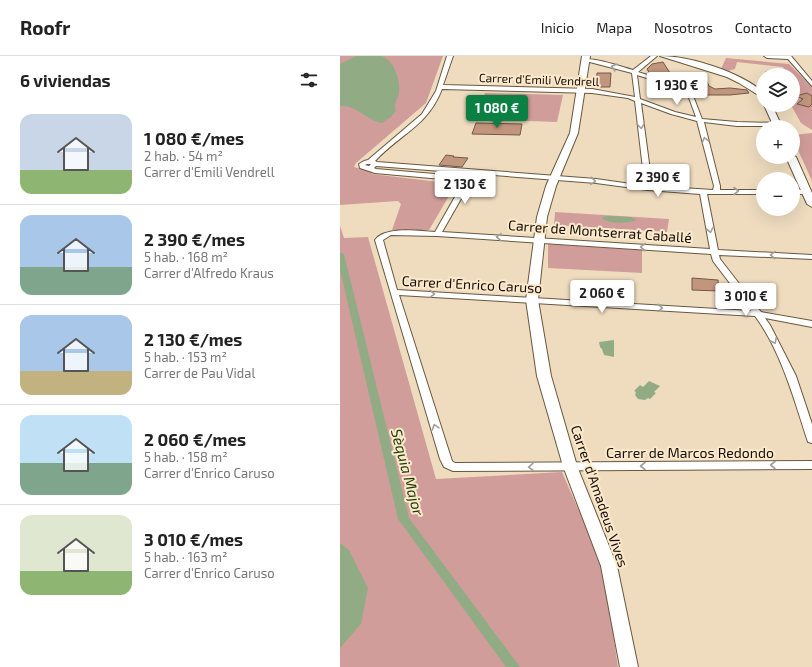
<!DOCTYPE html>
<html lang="es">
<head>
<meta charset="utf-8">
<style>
  :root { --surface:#fff; --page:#f2f2f2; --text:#222; --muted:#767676; --line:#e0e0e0; --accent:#0b8043 }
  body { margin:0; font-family:"Exo 2",sans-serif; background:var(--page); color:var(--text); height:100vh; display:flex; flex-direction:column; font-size:15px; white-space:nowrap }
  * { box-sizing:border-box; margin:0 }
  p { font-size:13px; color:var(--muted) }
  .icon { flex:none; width:22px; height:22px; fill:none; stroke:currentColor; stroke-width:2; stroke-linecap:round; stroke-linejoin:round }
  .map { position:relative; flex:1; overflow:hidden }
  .drawer { display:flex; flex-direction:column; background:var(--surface); width:340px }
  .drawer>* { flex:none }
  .controls { position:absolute; left:416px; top:12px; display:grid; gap:8px }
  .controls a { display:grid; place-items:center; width:44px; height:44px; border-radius:50%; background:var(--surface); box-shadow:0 4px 16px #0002; font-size:20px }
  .price { position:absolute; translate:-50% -34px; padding:0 9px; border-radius:4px; background:#fff; color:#222; font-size:13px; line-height:26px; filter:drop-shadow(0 1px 2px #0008) }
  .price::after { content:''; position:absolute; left:50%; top:24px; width:12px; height:9px; margin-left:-6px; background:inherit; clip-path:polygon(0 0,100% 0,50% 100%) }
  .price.current { background:var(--accent); color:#fff }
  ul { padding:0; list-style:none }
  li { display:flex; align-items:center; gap:12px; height:100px; padding:0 20px }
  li+li { border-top:1px solid var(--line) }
  li span { display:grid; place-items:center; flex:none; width:112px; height:80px; border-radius:12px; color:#555 }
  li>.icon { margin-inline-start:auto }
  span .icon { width:48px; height:48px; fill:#fffc; stroke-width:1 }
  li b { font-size:17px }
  h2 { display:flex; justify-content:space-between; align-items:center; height:48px; padding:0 20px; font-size:17px }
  header { display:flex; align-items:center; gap:24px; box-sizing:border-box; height:56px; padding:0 20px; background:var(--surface); border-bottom:1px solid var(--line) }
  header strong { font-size:19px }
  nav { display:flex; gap:22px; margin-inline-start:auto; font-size:14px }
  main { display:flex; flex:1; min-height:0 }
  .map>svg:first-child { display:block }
  .green { fill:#d19d9a }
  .water { fill:#91ac84 }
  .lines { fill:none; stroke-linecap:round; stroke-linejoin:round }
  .canal { fill:#91ac84; fill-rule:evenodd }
  .building { fill:#c2967d; stroke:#735848 }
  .street-casing { stroke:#68583f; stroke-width:2 }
  .secondary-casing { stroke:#68583f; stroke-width:2 }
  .street { fill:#fff; fill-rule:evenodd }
  .secondary { fill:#fff; fill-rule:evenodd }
  .oneway { stroke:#a19f9b }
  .labels { text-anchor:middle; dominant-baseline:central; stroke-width:4; stroke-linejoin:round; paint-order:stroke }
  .far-street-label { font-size:12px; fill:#140e05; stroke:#fce9cc }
  .street-label { font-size:14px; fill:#140e05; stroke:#fce9cc }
  .water-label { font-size:15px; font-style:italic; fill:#193b00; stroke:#fce9cc }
</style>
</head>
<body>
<header>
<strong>Roofr</strong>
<nav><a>Inicio</a><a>Mapa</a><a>Nosotros</a><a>Contacto</a></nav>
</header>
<main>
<section class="drawer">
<h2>6 viviendas<svg class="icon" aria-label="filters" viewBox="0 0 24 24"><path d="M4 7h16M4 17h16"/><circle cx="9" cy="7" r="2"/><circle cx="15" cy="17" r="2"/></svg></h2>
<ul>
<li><span style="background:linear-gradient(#c9d6e8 70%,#8fb573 0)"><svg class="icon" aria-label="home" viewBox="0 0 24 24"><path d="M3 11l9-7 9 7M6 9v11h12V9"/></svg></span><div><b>1 080 €/mes</b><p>2 hab. · 54 m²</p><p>Carrer d'Emili Vendrell</p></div></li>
<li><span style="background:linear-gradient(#a9c7e8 65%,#7fa58c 0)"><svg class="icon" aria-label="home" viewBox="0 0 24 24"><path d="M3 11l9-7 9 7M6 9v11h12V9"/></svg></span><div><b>2 390 €/mes</b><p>5 hab. · 168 m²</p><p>Carrer d'Alfredo Kraus</p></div></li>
<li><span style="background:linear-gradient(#a9c7e8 70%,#c2b280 0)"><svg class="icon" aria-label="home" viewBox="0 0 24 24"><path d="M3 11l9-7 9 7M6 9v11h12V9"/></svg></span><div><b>2 130 €/mes</b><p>5 hab. · 153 m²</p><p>Carrer de Pau Vidal</p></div></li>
<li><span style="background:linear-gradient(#bfe0f5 60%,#7fa58c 0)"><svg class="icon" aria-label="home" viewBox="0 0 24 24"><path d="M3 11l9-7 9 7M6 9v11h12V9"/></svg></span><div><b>2 060 €/mes</b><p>5 hab. · 158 m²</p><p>Carrer d'Enrico Caruso</p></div></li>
<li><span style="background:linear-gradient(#dfe7d0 70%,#8fb573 0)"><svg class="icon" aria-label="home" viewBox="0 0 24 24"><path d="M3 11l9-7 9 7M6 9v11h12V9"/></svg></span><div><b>3 010 €/mes</b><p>5 hab. · 163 m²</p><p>Carrer d'Enrico Caruso</p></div></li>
</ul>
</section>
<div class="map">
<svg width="472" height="611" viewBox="0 0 472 611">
  <rect width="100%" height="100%" fill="#efdcbf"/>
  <g class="green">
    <polygon points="0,0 103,0 86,47 16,107 14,111 32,116 32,118 116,128 89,174 52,174 61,148 58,145 0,149"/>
    <polygon points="386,2 449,8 472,31 472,74 461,67 451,49 453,49 453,19 425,19 425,15 445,14 443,11 397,6 395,13 388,15 381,13"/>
    <polygon points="145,37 223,39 217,66 135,63"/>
    <polygon points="472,77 472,125 453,83 453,79"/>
    <polygon points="215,156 329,163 327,176 214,169"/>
    <polygon points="0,170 4,182 28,181 96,423 222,416 263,510 278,611 0,611"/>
    <polygon points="208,188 302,194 302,217 208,212"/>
  </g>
  <g class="water">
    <path d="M16,0C24,0 33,0 41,0C54,3 61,25 59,37C58,44 53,47 56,55L51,61L42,67C26,64 17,49 0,50V8Z"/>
    <path d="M265,160L291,161L296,164C289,168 268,168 262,162Z"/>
    <polygon points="274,284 274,301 264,299 262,293 260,291 259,286"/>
    <polygon points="309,325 320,330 314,336 316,337 310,343 308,342 305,344 298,343 295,339 296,336 294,335 300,329 303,331"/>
    <polygon points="0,487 9,494 28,532 21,568 0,592"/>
  </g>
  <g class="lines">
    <polygon class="canal" points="0,196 4,198 69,462 180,611 166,611 58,463 0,214"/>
  </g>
  <g class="building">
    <polygon points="323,6 330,17 342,17 343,26 366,24 369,30 375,33 390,32 407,34 409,37 390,39 362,39 362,35 310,18 307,13 312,8"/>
    <polygon points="257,17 271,17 270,31 256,31"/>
    <polygon points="467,37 472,40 472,48 469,51 457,48 463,43 456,40"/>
    <polygon points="136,67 182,68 180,79 132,78"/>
    <polygon points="106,99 114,100 113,101 128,102 122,111 99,109"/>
    <polygon points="352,222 378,224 379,235 352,234"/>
  </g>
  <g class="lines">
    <g class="street-casing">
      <g id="street">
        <path d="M107,0H113L103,29L252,33L295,41L292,17L242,4C251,0 283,11 293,14L311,0H317L298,16L336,28L352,37L362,63L397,66L439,67V69L437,70H397L364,66L380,130V134H423V138H367L378,194L472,199V203L379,199L380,203L421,256L472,265V271L425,262L430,269L456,320L472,368V387L468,386L467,383C454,343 441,295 415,260L59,239L112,405L115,407L472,405V413L113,415L104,411L100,403L35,184C45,170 79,175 95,176L124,125L35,117L20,112L19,108L24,105L28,104L82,58L96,35ZM297,19L332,30L348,39L356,61L335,56L300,43ZM102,33L252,37L288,42L295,45L305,130L256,123L37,106L35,105C60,78 88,70 102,33ZM301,47L331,58L357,65L374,130L373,134L312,130ZM27,108H31L29,110L25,109ZM36,110L256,127L308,134L360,138L370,193L102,176L130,127L129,123L118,120L36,113L34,112ZM51,179L97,180L371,198L373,205L411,255L57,234L43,184Z"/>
        <polygon points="424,0 451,0 472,25 472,30 448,3 427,2"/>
        <polygon points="453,134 466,134 469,136 466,138 453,138"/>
      </g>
    </g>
    <g class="secondary-casing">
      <g id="secondary">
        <polygon points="242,0 250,0 238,77 216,130 207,161 198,244 211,320 237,410 277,510 298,611 280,611 261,510 223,410 197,320 186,244 197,161 206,130 230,77"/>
        <path d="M320,0C350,0 400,16 423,36V42L399,27L387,21Z"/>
        <polygon points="424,49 432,49 442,71 434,71"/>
        <polygon points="453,99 456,101 472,137 472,151 467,148 446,101 453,101"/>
      </g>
    </g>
    <use href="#street" class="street"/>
    <use href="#secondary" class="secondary"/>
  </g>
  <defs><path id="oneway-chevron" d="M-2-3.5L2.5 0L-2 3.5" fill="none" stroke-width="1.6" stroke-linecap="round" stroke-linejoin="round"/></defs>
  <g class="oneway">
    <use href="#oneway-chevron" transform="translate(274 11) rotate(-163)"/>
    <use href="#oneway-chevron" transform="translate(301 70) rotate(82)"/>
    <use href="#oneway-chevron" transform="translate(365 84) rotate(-105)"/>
    <use href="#oneway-chevron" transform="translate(253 125) rotate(5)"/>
    <use href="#oneway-chevron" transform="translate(396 135)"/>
    <use href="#oneway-chevron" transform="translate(370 174) rotate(79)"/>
    <use href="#oneway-chevron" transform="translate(159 181) rotate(-177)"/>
    <use href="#oneway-chevron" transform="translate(303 191) rotate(-176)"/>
    <use href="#oneway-chevron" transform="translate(433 199) rotate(-177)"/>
    <use href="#oneway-chevron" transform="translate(92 238) rotate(3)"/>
    <use href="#oneway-chevron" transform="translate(320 252) rotate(4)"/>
    <use href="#oneway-chevron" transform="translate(434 285) rotate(63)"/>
    <use href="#oneway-chevron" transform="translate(95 371) rotate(-107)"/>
    <use href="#oneway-chevron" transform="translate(433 409) rotate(180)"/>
    <use href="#oneway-chevron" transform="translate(303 410) rotate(180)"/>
    <use href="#oneway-chevron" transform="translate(191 411) rotate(179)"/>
  </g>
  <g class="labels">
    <g class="far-street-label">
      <text transform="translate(199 23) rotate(2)">Carrer d'Emili Vendrell</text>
    </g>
    <g class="street-label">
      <text transform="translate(260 175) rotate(4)">Carrer de Montserrat Caballé</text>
      <text transform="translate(132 228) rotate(3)">Carrer d'Enrico Caruso</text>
      <text x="350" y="396">Carrer de Marcos Redondo</text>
      <text transform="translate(260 440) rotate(71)">Carrer d'Amadeus Vives</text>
    </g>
    <g class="water-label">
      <text transform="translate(68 416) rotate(75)">Sèquia Major</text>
    </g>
  </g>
</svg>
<div class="controls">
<a><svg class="icon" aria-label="layers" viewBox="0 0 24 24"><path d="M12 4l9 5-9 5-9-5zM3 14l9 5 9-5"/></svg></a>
<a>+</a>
<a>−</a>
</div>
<b class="price" style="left:337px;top:50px">1 930 €</b>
<b class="price current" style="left:157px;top:73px">1 080 €</b>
<b class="price" style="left:318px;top:142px">2 390 €</b>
<b class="price" style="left:125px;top:149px">2 130 €</b>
<b class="price" style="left:262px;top:258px">2 060 €</b>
<b class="price" style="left:406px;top:261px">3 010 €</b>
</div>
</main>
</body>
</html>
